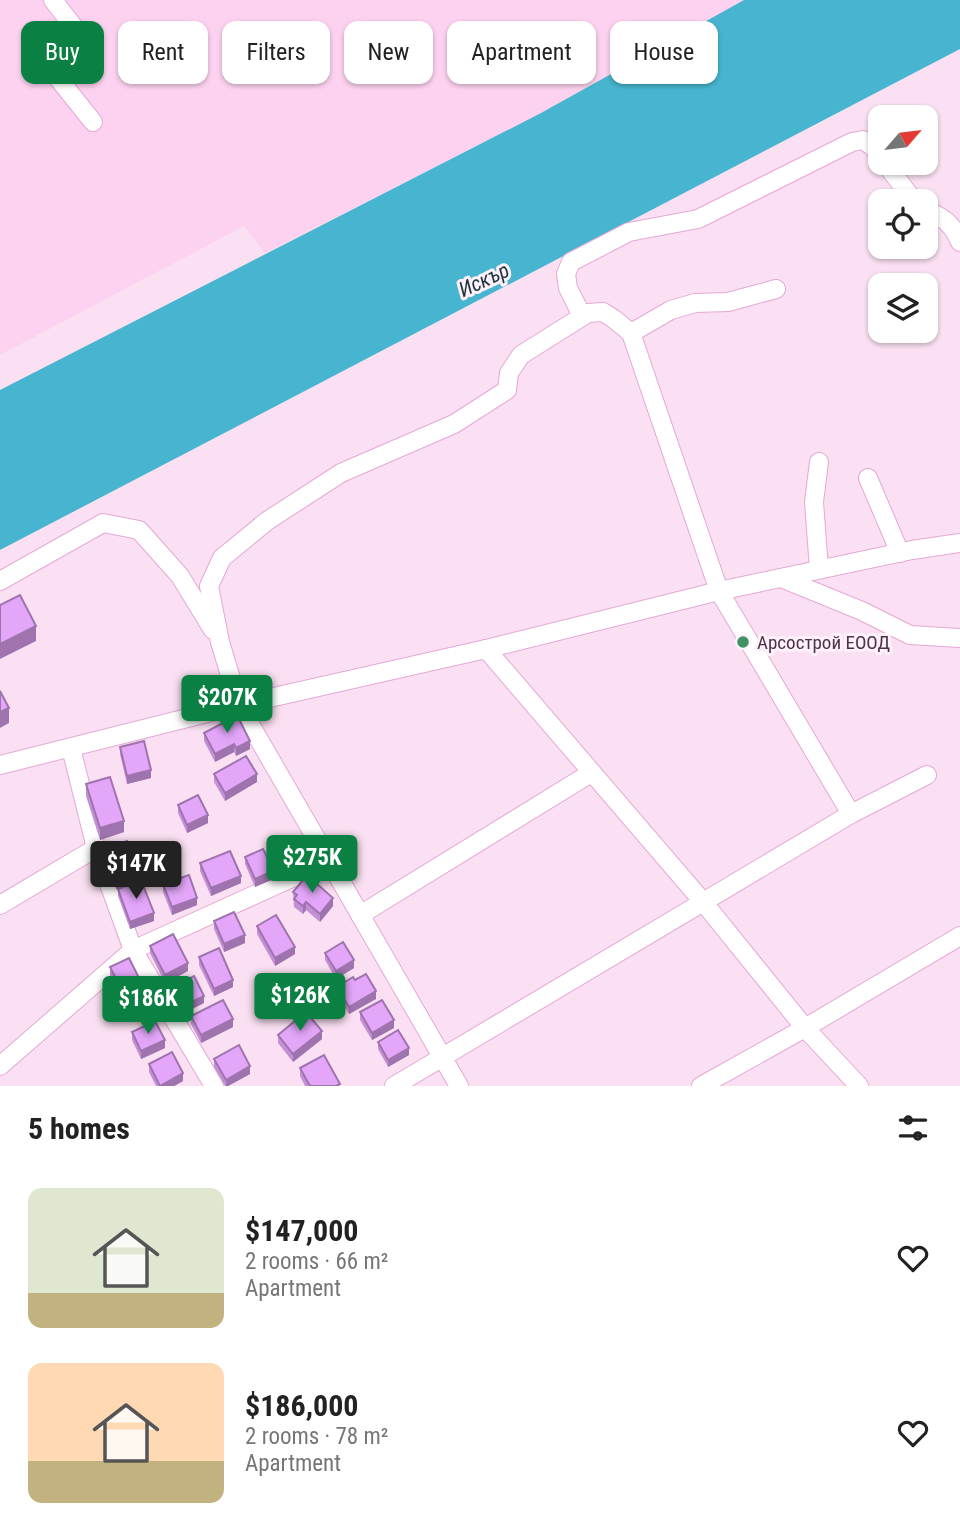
<!DOCTYPE html>
<html lang="en">
<head>
<meta charset="utf-8">
<style>
  :root { --surface:#fff; --page:#f2f2f2; --text:#222; --muted:#767676; --accent:#0b8043 }
  body { margin:0; font-family:"Roboto Condensed",sans-serif; background:var(--page); color:var(--text); height:100vh; display:flex; flex-direction:column; font-size:26px; white-space:nowrap }
  * { box-sizing:border-box; margin:0 }
  p { font-size:23px; color:var(--muted) }
  .icon { flex:none; width:38px; height:38px; fill:none; stroke:currentColor; stroke-width:2; stroke-linecap:round; stroke-linejoin:round }
  .map { position:relative; height:1086px; overflow:hidden }
  .drawer { display:flex; flex-direction:column; background:var(--surface); flex:1 }
  .drawer>* { flex:none }
  .top-card { position:absolute; left:21px; top:21px; width:919px; height:63px; display:flex; gap:14px }
  .needle { width:46px; rotate:62deg }
  .tools { position:absolute; left:868px; top:105px; display:grid; gap:14px }
  .tools a { display:grid; place-items:center; width:70px; height:70px; border-radius:14px; background:var(--surface); box-shadow:0 2px 5px #0004; font-size:35px }
  .price { position:absolute; translate:-50% -60px; padding:0 16px; border-radius:7px; background:var(--accent); color:#fff; font-size:23px; line-height:46px; filter:drop-shadow(0 2px 4px #0008) }
  .price::after { content:''; position:absolute; left:50%; top:42px; width:21px; height:16px; margin-left:-10px; background:inherit; clip-path:polygon(0 0,100% 0,50% 100%) }
  .price.on { background:#222; color:#fff }
  ul { padding:0; list-style:none }
  li { display:flex; align-items:center; gap:21px; height:175px; padding:0 28px }
  li span { display:grid; place-items:center; flex:none; width:196px; height:140px; border-radius:14px; color:#555 }
  li>.icon { margin-inline-start:auto }
  span .icon { width:84px; height:84px; fill:#fffc; stroke-width:1 }
  li b { font-size:30px }
  h2 { display:flex; justify-content:space-between; align-items:center; height:84px; padding:0 28px; font-size:30px }
  .pill { padding:0 24px; border-radius:14px; background:var(--surface); box-shadow:0 2px 5px #0004; font-size:24px; line-height:63px }
  .pill.on { background:var(--accent); color:#fff }
  .map>svg:first-child { display:block }
  .built { fill:#fdd2f0 }
  .water { fill:#47b5cf }
  .lines { fill:none; stroke-linecap:round; stroke-linejoin:round }
  .minor-casing { stroke:#e5a8d5; stroke-width:20 }
  .minor { stroke:#fff; stroke-width:18 }
  .wall { fill:#c38fd6 }
  .shaded-wall { fill:#9f74ae }
  .building { fill:#e3a6f9; stroke:#9f74ae; stroke-width:2 }
  .poi-dot { fill:#3f9264; stroke:#fff1fb; stroke-width:2.5 }
  .labels { text-anchor:middle; dominant-baseline:central; stroke-width:6; stroke-linejoin:round; paint-order:stroke }
  .poi-label { font-size:19px; fill:#4c3346; stroke:#fff1fb; text-anchor:start }
  .water-label { font-size:21px; font-style:italic; fill:#1d363c; stroke:#fff1fb }
</style>
</head>
<body>
<div class="map">
<svg width="960" height="1086" viewBox="0 0 960 1086">
  <rect width="100%" height="100%" fill="#fae0f2"/>
  <polygon class="built" points="0,0 744,0 541,113 265,253 244,226 0,355"/>
  <polygon class="water" points="744,0 960,0 960,49 0,550 0,390 541,113"/>
  <g class="lines">
    <g class="minor-casing">
      <g id="minor">
        <polyline points="53,0 80,35 46,63 93,122"/>
        <polyline points="885,163 914,201"/>
        <path d="M926,210C944,218 952,223 960,242"/>
        <polyline points="582,316 568,288 566,274 571,262 629,232 698,219 852,142 863,140 873,147 880,157"/>
        <polyline points="631,333 671,310 695,303 728,302 776,289"/>
        <polyline points="868,478 900,553"/>
        <polyline points="819,569 814,502 819,462"/>
        <polyline points="781,578 862,611 910,635 960,638"/>
        <polyline points="0,581 103,523 139,530 180,576 213,630"/>
        <polyline points="486,649 704,903 805,1028 859,1086"/>
        <polyline points="71,748 96,848 133,950 214,1086"/>
        <polyline points="0,765 239,705 486,649 719,591 912,550 960,543"/>
        <polyline points="0,905 96,848"/>
        <polyline points="360,915 591,773"/>
        <polyline points="0,1066 133,950 329,861"/>
        <polyline points="394,1086 851,814 927,775"/>
        <polyline points="459,1086 239,705 220,642 209,586 222,558 267,521 341,473 454,424 507,390 509,373 521,355 588,313 603,312 614,319 631,333 719,591 851,814"/>
        <polyline points="701,1086 805,1028 960,936"/>
      </g>
    </g>
    <use href="#minor" class="minor"/>
  </g>
  <g class="wall">
    <polygon points="222,720 250,749 236,756 234,752 215,762 204,741 204,733 222,724"/>
    <polygon points="120,747 151,778 127,784 120,754"/>
    <polygon points="214,774 257,782 225,801 214,782"/>
    <polygon points="86,784 124,832 100,840 86,796"/>
    <polygon points="178,805 208,823 187,833 178,813"/>
    <polygon points="104,849 139,881 154,921 130,929 118,896 118,889 127,886 116,889 104,857"/>
    <polygon points="245,857 268,859 278,877 255,887 245,864"/>
    <polygon points="200,863 241,883 211,896 200,871"/>
    <polygon points="163,884 197,905 172,915 163,892"/>
    <polygon points="293,892 333,906 320,922 306,910 303,914 294,907"/>
    <polygon points="214,921 245,943 224,952 214,929"/>
    <polygon points="257,926 295,954 275,966 257,934"/>
    <polygon points="150,946 188,971 165,983 150,953"/>
    <polygon points="325,953 354,968 336,979 325,960"/>
    <polygon points="199,957 233,987 214,996 199,965"/>
    <polygon points="110,967 140,988 122,997 110,975"/>
    <polygon points="176,985 204,1003 186,1012 176,993"/>
    <polygon points="337,987 376,999 349,1014 337,995"/>
    <polygon points="360,1012 394,1028 372,1040 360,1020"/>
    <polygon points="191,1016 233,1027 201,1043 191,1024"/>
    <polygon points="132,1032 165,1048 141,1059 132,1040"/>
    <polygon points="278,1035 322,1039 293,1062 278,1043"/>
    <polygon points="378,1042 409,1055 388,1067 378,1049"/>
    <polygon points="214,1059 250,1074 228,1086 225,1086 214,1067"/>
    <polygon points="149,1064 183,1081 174,1086 156,1086 149,1072"/>
    <polygon points="300,1068 340,1086 305,1086 300,1076"/>
  </g>
  <g class="shaded-wall">
    <polygon points="36,626 36,641 0,659 0,644"/>
    <polygon points="9,708 9,723 0,728 0,712"/>
    <polygon points="250,741 250,749 236,756 236,748"/>
    <polygon points="234,744 234,752 215,762 215,754"/>
    <polygon points="151,770 151,778 127,784 127,776"/>
    <polygon points="257,774 257,782 225,801 225,793"/>
    <polygon points="208,815 208,823 187,833 187,825"/>
    <polygon points="124,821 124,832 100,840 100,828"/>
    <polygon points="278,869 278,877 255,887 255,879"/>
    <polygon points="139,873 139,881 116,889 116,882"/>
    <polygon points="241,876 241,883 211,896 211,888"/>
    <polygon points="197,898 197,905 172,915 172,907"/>
    <polygon points="333,898 333,906 320,922 320,914"/>
    <polygon points="306,902 306,910 303,914 303,906"/>
    <polygon points="154,913 154,921 130,929 130,922"/>
    <polygon points="245,935 245,943 224,952 224,944"/>
    <polygon points="295,947 295,954 275,966 275,958"/>
    <polygon points="354,960 354,968 336,979 336,971"/>
    <polygon points="188,963 188,971 165,983 165,975"/>
    <polygon points="140,980 140,988 122,997 122,990"/>
    <polygon points="233,980 233,987 214,996 214,989"/>
    <polygon points="376,991 376,999 349,1014 349,1007"/>
    <polygon points="204,996 204,1003 186,1012 186,1005"/>
    <polygon points="233,1019 233,1027 201,1043 201,1035"/>
    <polygon points="394,1020 394,1028 372,1040 372,1033"/>
    <polygon points="322,1031 322,1039 293,1062 293,1054"/>
    <polygon points="165,1040 165,1048 141,1059 141,1051"/>
    <polygon points="409,1048 409,1055 388,1067 388,1060"/>
    <polygon points="250,1066 250,1074 228,1086 226,1086 226,1080"/>
    <polygon points="183,1073 183,1081 174,1086 160,1086"/>
  </g>
  <g class="building">
    <polygon points="20,595 36,626 0,644 0,605"/>
    <polygon points="0,691 9,708 0,712"/>
    <polygon points="236,713 250,741 236,748 234,744 215,754 204,733 223,723 222,720"/>
    <polygon points="144,741 151,770 127,776 120,747"/>
    <polygon points="246,756 257,774 225,793 214,774"/>
    <polygon points="110,777 124,821 100,828 86,784"/>
    <polygon points="198,795 208,815 187,825 178,805"/>
    <polygon points="127,841 139,873 116,882 104,849"/>
    <polygon points="263,849 268,859 273,857 278,869 255,879 245,857"/>
    <polygon points="230,851 241,876 211,888 200,863"/>
    <polygon points="189,875 197,898 172,907 163,884"/>
    <polygon points="307,875 333,898 320,914 306,902 303,906 294,899 297,895 293,892"/>
    <polygon points="141,880 154,913 130,922 118,889"/>
    <polygon points="234,912 245,935 224,944 214,921"/>
    <polygon points="276,915 295,947 275,958 257,926"/>
    <polygon points="173,934 188,963 165,975 150,946"/>
    <polygon points="343,942 354,960 336,971 325,953"/>
    <polygon points="219,948 233,980 214,989 199,957"/>
    <polygon points="129,958 140,980 122,990 110,967"/>
    <polygon points="366,974 376,991 349,1007 337,987 353,977 355,980"/>
    <polygon points="194,976 204,996 186,1005 176,985"/>
    <polygon points="223,1000 233,1019 201,1035 191,1016"/>
    <polygon points="382,1000 394,1020 372,1033 360,1012"/>
    <polygon points="306,1012 322,1031 293,1054 278,1035"/>
    <polygon points="155,1021 165,1040 141,1051 132,1032"/>
    <polygon points="398,1030 409,1048 388,1060 378,1042"/>
    <polygon points="239,1045 250,1066 226,1080 214,1059"/>
    <polygon points="172,1052 183,1073 160,1086 149,1064"/>
    <polygon points="324,1055 340,1084 336,1086 310,1086 300,1068"/>
  </g>
  <circle class="poi-dot" cx="743" cy="642" r="7"/>
  <g class="labels">
    <g class="poi-label">
      <text x="757" y="642">Арсострой ЕООД</text>
    </g>
    <g class="water-label">
      <text transform="translate(484 280) rotate(-25)">Искър</text>
    </g>
  </g>
</svg>
<div class="tools">
<a><svg class="needle" viewBox="-14 -14 28 28"><path d="M0-13l5 13h-10z" fill="#e53935"/><path d="M0 13l5-13h-10z" fill="#767676"/></svg></a>
<a><svg class="icon" aria-label="locate" viewBox="0 0 24 24"><circle cx="12" cy="12" r="6"/><path d="M12 2v4M12 18v4M2 12h4M18 12h4"/></svg></a>
<a><svg class="icon" aria-label="layers" viewBox="0 0 24 24"><path d="M12 4l9 5-9 5-9-5zM3 14l9 5 9-5"/></svg></a>
</div>
<b class="price" style="left:227px;top:735px">$207K</b>
<b class="price" style="left:312px;top:895px">$275K</b>
<b class="price on" style="left:136px;top:901px">$147K</b>
<b class="price" style="left:300px;top:1033px">$126K</b>
<b class="price" style="left:148px;top:1036px">$186K</b>
<div class="top-card">
<a class="pill on">Buy</a>
<a class="pill">Rent</a>
<a class="pill">Filters</a>
<a class="pill">New</a>
<a class="pill">Apartment</a>
<a class="pill">House</a>
</div>
</div>
<section class="drawer">
<h2>5 homes<svg class="icon" aria-label="filters" viewBox="0 0 24 24"><path d="M4 7h16M4 17h16"/><circle cx="9" cy="7" r="2"/><circle cx="15" cy="17" r="2"/></svg></h2>
<ul>
<li><span style="background:linear-gradient(#dfe7d0 75%,#c2b280 0)"><svg class="icon" aria-label="home" viewBox="0 0 24 24"><path d="M3 11l9-7 9 7M6 9v11h12V9"/></svg></span><div><b>$147,000</b><p>2 rooms · 66 m²</p><p>Apartment</p></div><svg class="icon" aria-label="heart" viewBox="0 0 24 24"><path d="M12 20l-8-8c-3-5 5-10 8-4 3-6 11-1 8 4z"/></svg></li>
<li><span style="background:linear-gradient(#ffd9b3 70%,#c2b280 0)"><svg class="icon" aria-label="home" viewBox="0 0 24 24"><path d="M3 11l9-7 9 7M6 9v11h12V9"/></svg></span><div><b>$186,000</b><p>2 rooms · 78 m²</p><p>Apartment</p></div><svg class="icon" aria-label="heart" viewBox="0 0 24 24"><path d="M12 20l-8-8c-3-5 5-10 8-4 3-6 11-1 8 4z"/></svg></li>
</ul>
</section>
</body>
</html>
